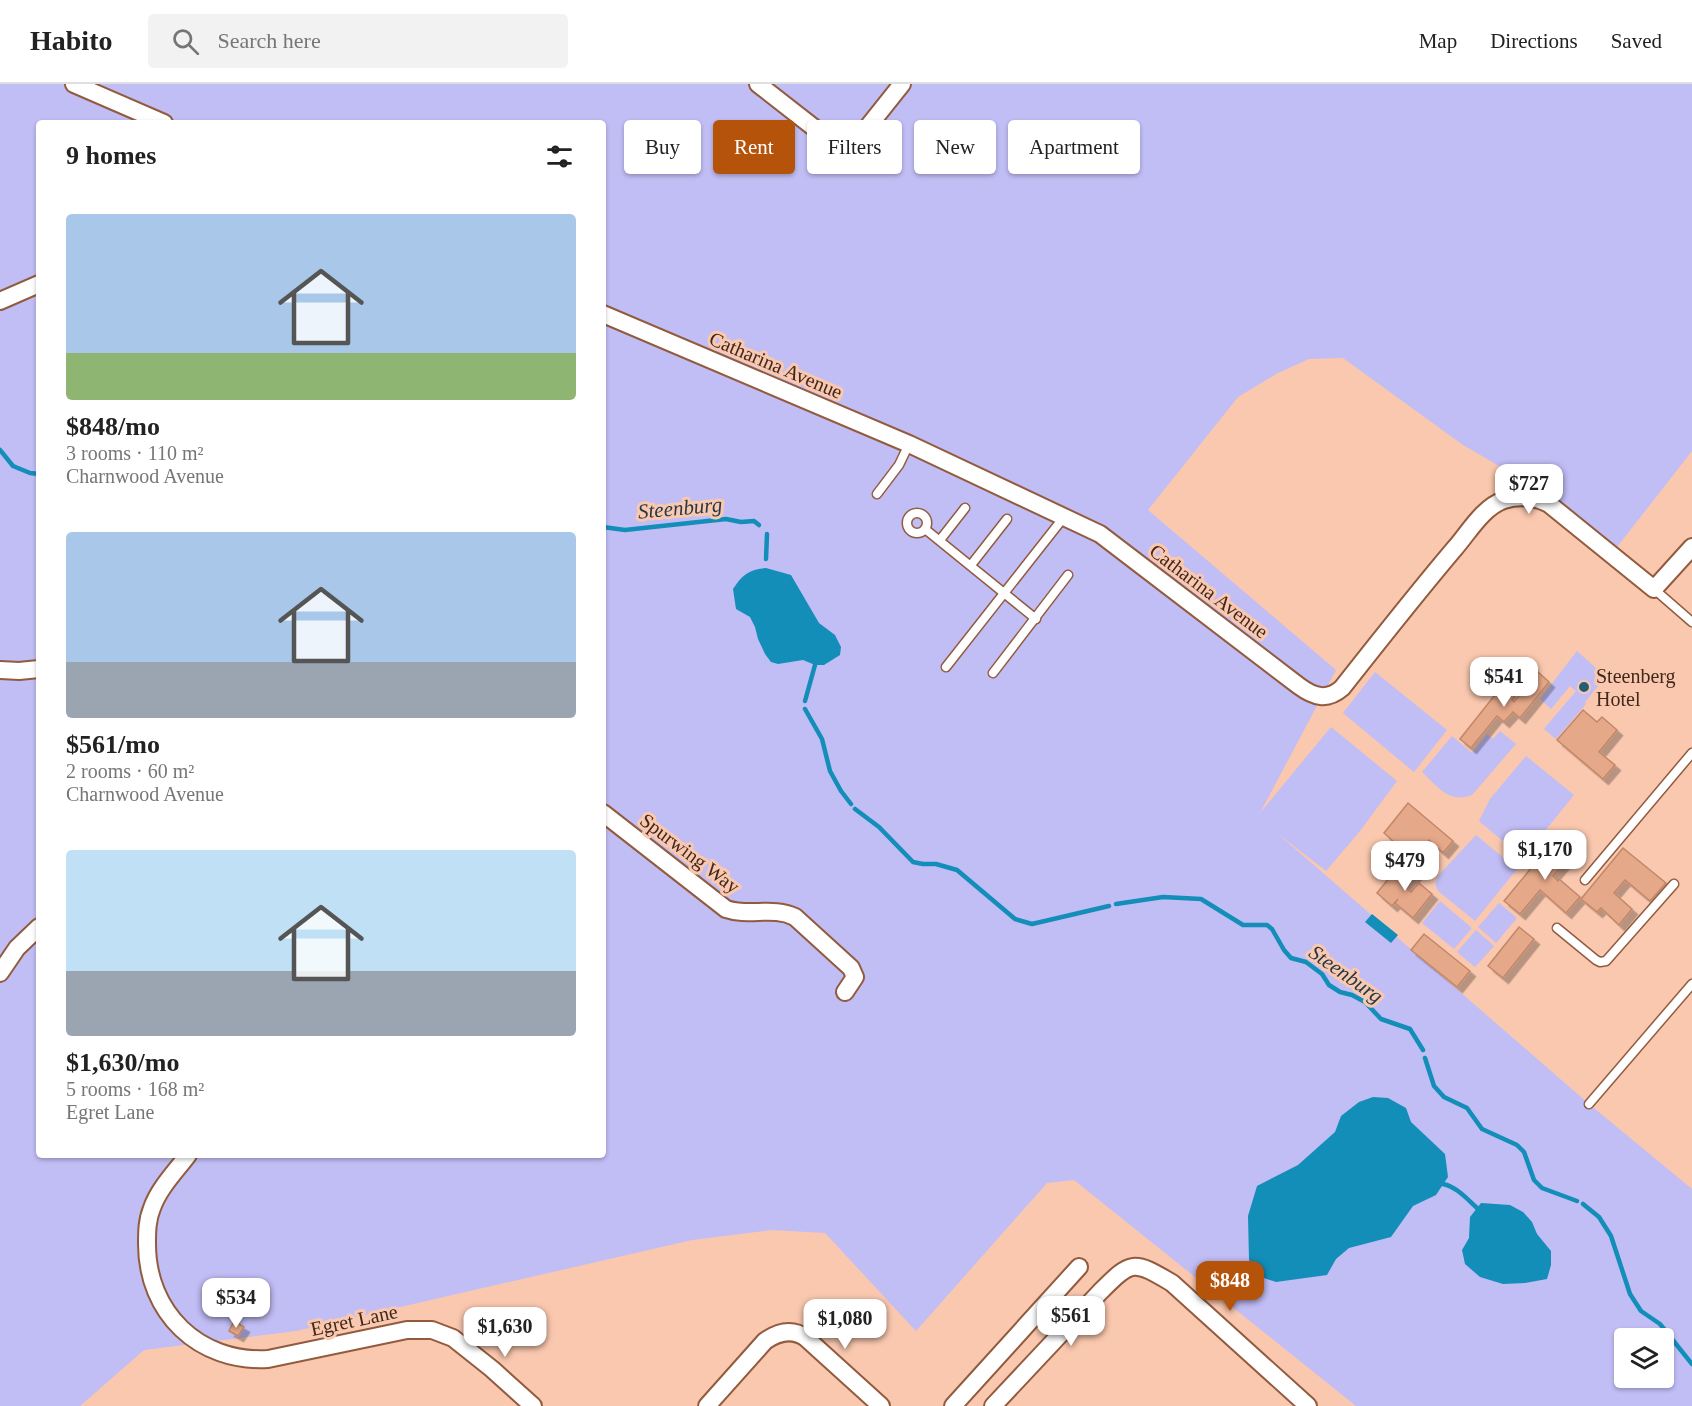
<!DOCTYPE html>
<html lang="en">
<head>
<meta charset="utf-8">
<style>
  :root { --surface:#fff; --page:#f2f2f2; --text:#222; --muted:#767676; --line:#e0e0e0; --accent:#b45309 }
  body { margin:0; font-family:Georgia,serif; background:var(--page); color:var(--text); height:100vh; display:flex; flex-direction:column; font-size:22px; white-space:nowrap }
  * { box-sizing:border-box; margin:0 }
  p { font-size:20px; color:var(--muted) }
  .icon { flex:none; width:33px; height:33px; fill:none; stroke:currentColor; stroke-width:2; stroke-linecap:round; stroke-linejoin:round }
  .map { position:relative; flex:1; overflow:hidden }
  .sheet { position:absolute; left:36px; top:36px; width:570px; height:1038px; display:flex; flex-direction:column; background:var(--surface); border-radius:6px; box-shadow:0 2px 4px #0004 }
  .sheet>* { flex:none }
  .guide { position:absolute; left:624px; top:36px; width:570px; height:54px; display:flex; gap:12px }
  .buttons { position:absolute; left:1614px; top:1244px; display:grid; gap:12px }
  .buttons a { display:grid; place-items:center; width:60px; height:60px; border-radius:6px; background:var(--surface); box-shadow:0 2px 4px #0004; font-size:30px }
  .price { position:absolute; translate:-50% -51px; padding:0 14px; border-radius:12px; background:#fff; color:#222; font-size:20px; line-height:39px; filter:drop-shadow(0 2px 3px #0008) }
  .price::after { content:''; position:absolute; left:50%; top:36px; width:18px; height:14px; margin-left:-9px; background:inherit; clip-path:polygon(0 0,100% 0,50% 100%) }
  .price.on { background:var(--accent); color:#fff }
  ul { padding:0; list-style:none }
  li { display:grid; align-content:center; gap:12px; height:318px; padding:0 30px }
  li span { display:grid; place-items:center; height:186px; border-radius:6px; color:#555 }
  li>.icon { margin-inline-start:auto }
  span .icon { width:108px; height:108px; fill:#fffc; stroke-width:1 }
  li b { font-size:26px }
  h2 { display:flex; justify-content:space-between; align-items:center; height:72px; padding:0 30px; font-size:26px }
  .pill { padding:0 21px; border-radius:6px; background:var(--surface); box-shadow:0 2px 4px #0004; font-size:21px; line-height:54px }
  .pill.on { background:var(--accent); color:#fff }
  header { display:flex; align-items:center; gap:36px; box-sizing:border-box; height:84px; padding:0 30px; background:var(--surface); border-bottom:2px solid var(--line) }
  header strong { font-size:28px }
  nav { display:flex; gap:33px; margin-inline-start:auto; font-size:21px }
  .search { width:420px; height:54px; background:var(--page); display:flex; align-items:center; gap:15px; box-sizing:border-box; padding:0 21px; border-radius:6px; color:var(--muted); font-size:22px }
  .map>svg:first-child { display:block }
  .green { fill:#c1bdf5; fill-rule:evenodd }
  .water { fill:#128eb8 }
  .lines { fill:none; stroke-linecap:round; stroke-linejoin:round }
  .stream { stroke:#128eb8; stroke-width:4.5 }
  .building { fill:#e5a889; stroke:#c18768; stroke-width:1.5; filter:url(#shadow) }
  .service-casing { stroke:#925b3e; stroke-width:11 }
  .minor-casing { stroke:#925b3e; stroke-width:20 }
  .service { stroke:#fff; stroke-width:8 }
  .minor { stroke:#fff; stroke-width:16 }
  .poi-dot { fill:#225e76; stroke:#fac8af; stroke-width:2 }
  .labels { text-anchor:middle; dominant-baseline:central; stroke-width:6; stroke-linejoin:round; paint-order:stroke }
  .street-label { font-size:20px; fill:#40281c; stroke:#fac8af }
  .poi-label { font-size:20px; fill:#40281c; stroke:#fac8af; text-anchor:start }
  .water-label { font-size:21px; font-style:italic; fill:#233a45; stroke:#fac8af }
</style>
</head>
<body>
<header>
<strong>Habito</strong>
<div class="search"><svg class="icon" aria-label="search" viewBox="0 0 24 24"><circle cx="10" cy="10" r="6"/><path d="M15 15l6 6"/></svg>Search here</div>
<nav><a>Map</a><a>Directions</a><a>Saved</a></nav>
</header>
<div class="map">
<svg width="1692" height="1322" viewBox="0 0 1692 1322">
  <defs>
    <filter id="shadow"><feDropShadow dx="5.5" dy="5.5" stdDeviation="0" flood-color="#0004"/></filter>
  </defs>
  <rect width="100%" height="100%" fill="#fac8af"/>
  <g class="green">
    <path d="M0,0H1692V367L1617,463L1552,410L1537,404L1463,361L1343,274L1309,275L1278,289L1238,313L1148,426L1336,586L1260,729L1331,643L1397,697L1360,747L1326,787L1277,749L1589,1020L1692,1105V1322H1356L1074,1096L1047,1099L916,1247L825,1149L772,1146L692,1156L296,1247L144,1266L80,1322H0ZM39,39H603V1071H39ZM1624,1254H1664V1293H1624Z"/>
    <polygon points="1577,567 1597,585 1594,588 1599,592 1595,597 1599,601 1585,618 1586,620 1556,655 1544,645 1576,607 1570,602 1551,625 1540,615"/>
    <polygon points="1375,588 1447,646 1414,688 1343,629"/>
    <path d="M1500,647L1516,660L1472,711C1449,720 1437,702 1422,688L1452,652L1472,669L1487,650L1493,655Z"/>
    <polygon points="1526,672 1574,711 1523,774 1479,737 1490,715"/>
    <polygon points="1476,751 1517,785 1475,837 1438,807 1435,799 1438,792"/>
    <polygon points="1440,817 1472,844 1454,865 1422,839"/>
    <polygon points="1499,819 1517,834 1496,859 1478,843"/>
    <polygon points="1476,846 1494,862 1475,883 1457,868"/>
  </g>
  <g class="water">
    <path d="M766,484L791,491L819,539L835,551L841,563L840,571L824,581H815L803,576L778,580L771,578L765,570L758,555L755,543L750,533L736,525L733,505C742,491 749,485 766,484Z"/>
    <polygon points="1372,830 1398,851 1391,859 1365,838"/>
    <polygon points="1373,1013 1388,1014 1406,1024 1411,1038 1445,1070 1448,1093 1436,1111 1413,1122 1391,1153 1349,1164 1336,1175 1327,1191 1276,1198 1261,1193 1249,1176 1248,1132 1257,1102 1298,1081 1335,1048 1341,1032 1359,1018"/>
    <polygon points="1481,1119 1510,1121 1523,1128 1532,1138 1537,1150 1551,1167 1551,1181 1547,1195 1525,1199 1503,1200 1480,1193 1465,1180 1462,1166 1469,1154 1470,1133"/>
  </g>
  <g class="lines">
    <g class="stream">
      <polyline points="0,366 13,382 30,389 39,390"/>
      <polyline points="603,443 625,446 726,435 741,438 754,437 759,441"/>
      <polyline points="766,475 767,450"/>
      <polyline points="805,617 815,581"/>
      <polyline points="805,625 822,655 830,687 841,707 851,720"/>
      <polyline points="855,725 879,743 913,778 923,780 936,780 957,786 1015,835 1032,840 1109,822"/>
      <polyline points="1116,820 1163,813 1201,815 1243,841 1267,841 1272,845 1284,866 1291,874 1306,878 1322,890 1329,901 1340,908 1352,911 1365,918 1381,935 1410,945 1423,966"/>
      <polyline points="1425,974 1434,1002 1444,1013 1467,1024 1482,1045 1517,1061 1524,1068 1534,1096 1542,1104 1577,1117"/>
      <path d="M1443,1100C1457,1103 1467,1115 1477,1124"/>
      <polyline points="1583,1120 1599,1133 1611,1152 1630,1210 1641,1227 1660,1240 1692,1280"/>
    </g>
  </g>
  <g class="building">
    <polygon points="1538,588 1549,598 1520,634 1513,628 1504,638 1497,632 1471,664 1460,655 1502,602 1515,612 1512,616 1514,618"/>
    <polygon points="1583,626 1597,638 1602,633 1617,646 1599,668 1615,681 1603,695 1557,656"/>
    <polygon points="1408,719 1453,757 1443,769 1429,756 1422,764 1432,773 1422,783 1384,749"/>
    <polygon points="1556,754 1573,768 1553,792 1558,797 1559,795 1580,813 1566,829 1540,806 1520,830 1504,817"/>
    <polygon points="1623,764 1666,799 1650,817 1625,796 1614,809 1632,825 1619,841 1601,824 1597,828 1581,815"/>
    <polygon points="1416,777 1422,783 1405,803 1411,808 1419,799 1432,810 1413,834 1395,819 1398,815 1392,822 1377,809 1393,789 1400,796"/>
    <polygon points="1519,843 1534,855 1503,894 1488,882"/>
    <polygon points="1424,850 1470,887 1457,903 1411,866"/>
    <polygon points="234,1237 244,1243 238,1252 229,1247"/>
  </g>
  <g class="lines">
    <g class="service-casing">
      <g id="service">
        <polyline points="877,410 899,381 909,360"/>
        <circle cx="917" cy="439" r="10"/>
        <polyline points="925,445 1036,535"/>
        <polyline points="940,456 965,424"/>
        <polyline points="971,481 1007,435"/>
        <polyline points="1654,505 1692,538"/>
        <polyline points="946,583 1064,433"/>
        <polyline points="993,589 1068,491"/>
        <polyline points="1585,796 1692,669"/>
        <polyline points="1557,844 1596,876 1600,878 1606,877 1674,800"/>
        <polyline points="1589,1020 1692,900"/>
      </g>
    </g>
    <g class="minor-casing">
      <g id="minor">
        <polyline points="74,0 164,39"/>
        <path d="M758,0L831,57C842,64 849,63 859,54L902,0"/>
        <polyline points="0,217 39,200"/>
        <path d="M603,230L909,360L1100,450L1299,602C1314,613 1327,617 1342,604C1379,557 1416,510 1455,464C1469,448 1483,423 1504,416C1519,411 1536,413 1549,420L1654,505L1692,463"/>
        <polyline points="0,586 19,587 39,585"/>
        <path d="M603,729L726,825C749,833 773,822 795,833L851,884L855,893L845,908"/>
        <polyline points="0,889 17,864 39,843"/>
        <path d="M188,1071C176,1087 159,1104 152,1124C147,1136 147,1148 147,1160C147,1229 199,1279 268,1275L407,1246H432L453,1254L492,1285L533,1322"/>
        <path d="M707,1322L765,1257C778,1248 792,1244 806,1254L881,1322"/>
        <polyline points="953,1322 1079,1183"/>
        <path d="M993,1322L1100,1208C1132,1176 1133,1176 1172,1199L1308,1322"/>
      </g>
    </g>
    <use href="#service" class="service"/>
    <use href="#minor" class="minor"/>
  </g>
  <circle class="poi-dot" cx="1584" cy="603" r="6"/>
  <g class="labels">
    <g class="street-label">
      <text transform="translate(776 281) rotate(23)">Catharina Avenue</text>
      <text transform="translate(1209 507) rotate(37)">Catharina Avenue</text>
      <text transform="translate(690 769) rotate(37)">Spurwing Way</text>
      <text transform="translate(354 1236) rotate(-12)">Egret Lane</text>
    </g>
    <g class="poi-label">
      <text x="1596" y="592">Steenberg<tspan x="1596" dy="23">Hotel</tspan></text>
    </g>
    <g class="water-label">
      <text transform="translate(680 424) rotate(-5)">Steenburg</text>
      <text transform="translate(1346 890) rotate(35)">Steenburg</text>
    </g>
  </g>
</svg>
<div class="buttons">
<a><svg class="icon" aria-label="layers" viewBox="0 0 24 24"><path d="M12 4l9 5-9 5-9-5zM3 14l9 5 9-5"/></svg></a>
</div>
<b class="price" style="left:1529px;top:431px">$727</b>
<b class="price" style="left:1504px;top:624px">$541</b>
<b class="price" style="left:1545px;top:797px">$1,170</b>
<b class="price" style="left:1405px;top:808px">$479</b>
<b class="price on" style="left:1230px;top:1228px">$848</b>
<b class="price" style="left:236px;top:1245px">$534</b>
<b class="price" style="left:1071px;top:1263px">$561</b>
<b class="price" style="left:845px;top:1266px">$1,080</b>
<b class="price" style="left:505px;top:1274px">$1,630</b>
<div class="guide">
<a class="pill">Buy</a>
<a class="pill on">Rent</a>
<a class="pill">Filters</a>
<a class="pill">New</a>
<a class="pill">Apartment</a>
</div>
<section class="sheet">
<h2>9 homes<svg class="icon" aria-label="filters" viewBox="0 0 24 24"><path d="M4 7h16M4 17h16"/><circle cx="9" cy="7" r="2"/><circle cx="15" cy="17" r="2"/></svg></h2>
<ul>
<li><span style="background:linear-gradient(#a9c7e8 75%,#8fb573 0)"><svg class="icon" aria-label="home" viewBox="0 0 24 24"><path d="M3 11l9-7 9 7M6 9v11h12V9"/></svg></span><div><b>$848/mo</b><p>3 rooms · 110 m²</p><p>Charnwood Avenue</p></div></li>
<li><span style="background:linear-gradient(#a9c7e8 70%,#9aa5b1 0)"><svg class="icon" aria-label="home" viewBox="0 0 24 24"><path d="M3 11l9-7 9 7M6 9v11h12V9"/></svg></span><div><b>$561/mo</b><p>2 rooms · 60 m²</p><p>Charnwood Avenue</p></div></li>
<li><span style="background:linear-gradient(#bfe0f5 65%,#9aa5b1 0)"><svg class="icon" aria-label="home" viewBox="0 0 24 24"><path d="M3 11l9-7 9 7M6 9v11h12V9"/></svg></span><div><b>$1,630/mo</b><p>5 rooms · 168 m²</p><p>Egret Lane</p></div></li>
</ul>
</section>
</div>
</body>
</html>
